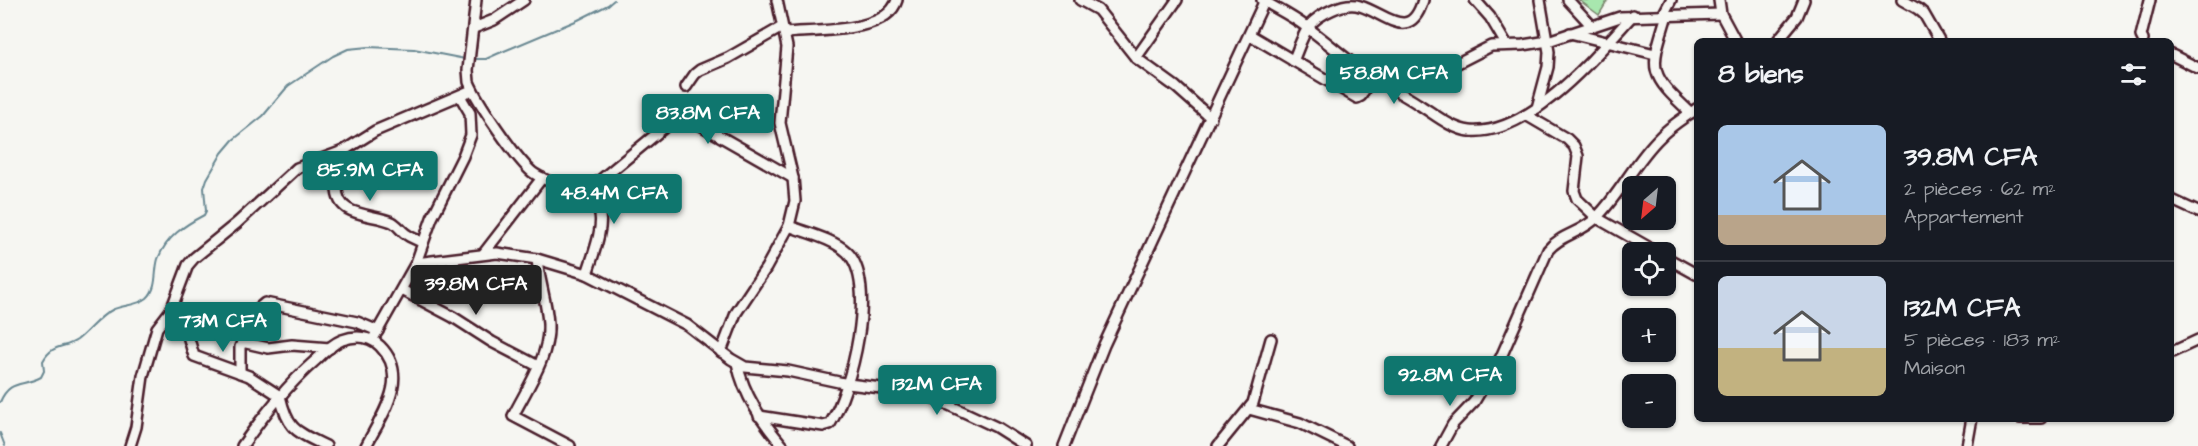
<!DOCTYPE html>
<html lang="fr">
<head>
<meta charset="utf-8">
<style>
  :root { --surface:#171b24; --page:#20242c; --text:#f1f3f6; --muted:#9ea1a6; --line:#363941; --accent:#0f766e }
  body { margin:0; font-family:"Architects Daughter",sans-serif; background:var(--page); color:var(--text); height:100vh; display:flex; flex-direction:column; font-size:22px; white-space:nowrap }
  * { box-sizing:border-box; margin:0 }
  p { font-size:20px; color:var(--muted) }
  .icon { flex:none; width:33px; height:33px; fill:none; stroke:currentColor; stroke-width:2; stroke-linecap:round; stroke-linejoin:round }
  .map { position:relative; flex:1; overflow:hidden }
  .drawer { position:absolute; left:1694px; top:38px; width:480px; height:384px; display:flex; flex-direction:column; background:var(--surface); border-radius:9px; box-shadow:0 2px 4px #0004 }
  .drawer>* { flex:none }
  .needle { width:39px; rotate:208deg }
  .buttons { position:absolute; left:1622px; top:176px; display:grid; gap:12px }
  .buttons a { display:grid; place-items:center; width:54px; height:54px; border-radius:9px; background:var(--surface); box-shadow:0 2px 4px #0004; font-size:30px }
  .price { position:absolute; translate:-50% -51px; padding:0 14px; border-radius:6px; background:var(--accent); color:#fff; font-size:20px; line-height:39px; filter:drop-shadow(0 2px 3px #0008) }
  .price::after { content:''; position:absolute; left:50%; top:36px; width:18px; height:14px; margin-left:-9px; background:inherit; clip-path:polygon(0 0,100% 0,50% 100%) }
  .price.selected { background:#222; color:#fff }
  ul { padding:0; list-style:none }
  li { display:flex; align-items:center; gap:18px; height:150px; padding:0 24px }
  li+li { border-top:2px solid var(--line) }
  li span { display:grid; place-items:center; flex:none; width:168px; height:120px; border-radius:9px; color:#555 }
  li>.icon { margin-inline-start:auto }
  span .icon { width:72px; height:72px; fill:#fffc; stroke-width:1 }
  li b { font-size:26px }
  h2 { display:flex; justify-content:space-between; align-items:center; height:72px; padding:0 24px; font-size:26px }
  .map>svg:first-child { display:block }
  .green { fill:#a8e7ae; stroke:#79836c; stroke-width:1.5 }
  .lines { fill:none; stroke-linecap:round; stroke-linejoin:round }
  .stream { stroke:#698892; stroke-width:2 }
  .minor-casing { stroke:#4a1f2b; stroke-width:14 }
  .minor { stroke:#f6f6f2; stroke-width:9 }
</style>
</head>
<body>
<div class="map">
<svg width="2198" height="446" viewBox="0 0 2198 446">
  <rect width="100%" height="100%" fill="#f6f6f2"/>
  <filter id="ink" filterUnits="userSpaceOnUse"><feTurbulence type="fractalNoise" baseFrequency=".0167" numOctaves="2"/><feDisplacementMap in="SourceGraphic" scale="12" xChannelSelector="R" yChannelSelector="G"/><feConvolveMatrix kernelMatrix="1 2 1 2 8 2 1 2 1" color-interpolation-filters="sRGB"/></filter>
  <g filter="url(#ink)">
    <polygon class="green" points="1579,0 1608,0 1599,15"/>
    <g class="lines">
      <g class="stream">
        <polyline points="471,59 486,59 497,54 578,20 608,5 614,0"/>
        <path d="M0,402C10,379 22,387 41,377L44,371L43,361C53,343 64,349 77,340C89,331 98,317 112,310C122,305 137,306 147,298C158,288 154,272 158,259C166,237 185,225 204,215L206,211L204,188L207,179L222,153L233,140L263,116L288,86L333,56L348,49L368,47L414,49L465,59"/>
        <polyline points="0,433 5,446"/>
      </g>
      <g class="minor-casing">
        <g id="minor">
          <path d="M476,0L468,70L469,82C478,103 515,157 532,172C549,185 591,194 599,211C605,226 592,258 587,274"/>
          <polyline points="1080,0 1098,10 1136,58 1176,87 1211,118"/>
          <path d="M1262,0C1277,9 1292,16 1305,26C1325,40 1343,57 1363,71C1380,83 1400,92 1418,104C1433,113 1451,129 1470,131C1530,136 1596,55 1633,15"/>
          <polyline points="1475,0 1490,17 1506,44"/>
          <polyline points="1568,0 1591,25"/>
          <polyline points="1719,0 1721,14 1735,40"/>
          <polyline points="1902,0 1918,9 1924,14 1939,40"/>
          <polyline points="1663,15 1671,0"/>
          <path d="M1667,15C1650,70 1647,73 1691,113"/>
          <polyline points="474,28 494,20 524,0"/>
          <path d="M785,33C814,30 887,34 897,0"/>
          <polyline points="1570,33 1655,54"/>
          <polyline points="1250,35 1357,98 1361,96 1371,77 1425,76 1446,69 1491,46 1523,45 1548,41 1620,17 1721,14"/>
          <polyline points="1778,40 1797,17 1804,0"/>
          <polyline points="2143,40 2141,36 2150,0"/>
          <polyline points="2170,54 2198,68"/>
          <polyline points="1136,58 1177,0"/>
          <path d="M1293,61C1298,50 1302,36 1309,26C1319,14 1344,1 1360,6C1385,13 1410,44 1423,0"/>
          <polyline points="686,87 695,74 700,70 728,58 782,27"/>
          <polyline points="1537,108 1548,67 1549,52 1540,0"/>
          <polyline points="1526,115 1567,139 1574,146 1578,156 1574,191 1577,199 1597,218 1657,252"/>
          <path d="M343,151C345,165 336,174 337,188C337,218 372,213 392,222C398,225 401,231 406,234C411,238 418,240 423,243"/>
          <path d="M581,196L666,126C676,120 684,119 695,122L793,178"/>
          <polyline points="2170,199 2198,212"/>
          <polyline points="484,253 542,178"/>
          <polyline points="1665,257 1696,274"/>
          <path d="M537,259C539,281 547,302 548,324C550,356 527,388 513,416L570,446"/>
          <polyline points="416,263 497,253 537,259 587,274 687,325 731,359 745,367 788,371 848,384 923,393 996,427 1026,446"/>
          <polyline points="402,290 453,317 492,342 538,366"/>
          <path d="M171,310L186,329L194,356L249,376L280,396C288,430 295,431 326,446"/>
          <polyline points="373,339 416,263 432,218 463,156 471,135 470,113 460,96"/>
          <polyline points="242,342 268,348 292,345 330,348"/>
          <polyline points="721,352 736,313 766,268 789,226 795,201 793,178 780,123 787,47 777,0"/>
          <polyline points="2170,353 2198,340"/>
          <path d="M737,363C744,396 762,421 783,446"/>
          <polyline points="240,373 240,347 246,334 253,313 265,303 357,322 378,331"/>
          <polyline points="1249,409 1300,423 1347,446"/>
          <path d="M759,416L823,426L830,424C851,391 879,283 847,252C833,239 807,233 789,226"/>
          <polyline points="2020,418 2041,418"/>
          <polyline points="130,446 136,427 143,376 157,328 171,310 188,265 194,258 237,223 297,168 343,151 375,131 472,90"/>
          <path d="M242,446C264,415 287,385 317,359C324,352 332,344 342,340C356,335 370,336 380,346C411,377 382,415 366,446"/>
          <polyline points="1064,446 1104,345 1265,0"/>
          <polyline points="1218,446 1253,403 1271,339"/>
          <path d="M1441,446L1453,424L1474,402L1501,357L1548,250C1561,234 1582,233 1597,217C1621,193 1635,161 1660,137C1670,126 1684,118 1696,109"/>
          <polyline points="1967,446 1972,418"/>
        </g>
      </g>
      <use href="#minor" class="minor"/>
    </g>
  </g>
</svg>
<div class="buttons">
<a><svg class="needle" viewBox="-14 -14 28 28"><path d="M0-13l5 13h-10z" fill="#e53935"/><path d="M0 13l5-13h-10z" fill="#9ea1a6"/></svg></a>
<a><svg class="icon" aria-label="locate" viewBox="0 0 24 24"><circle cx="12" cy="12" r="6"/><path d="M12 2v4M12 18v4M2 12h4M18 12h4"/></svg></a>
<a>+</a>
<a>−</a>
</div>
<b class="price" style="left:1394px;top:105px">58.8M CFA</b>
<b class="price" style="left:708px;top:145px">83.8M CFA</b>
<b class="price" style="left:370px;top:202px">85.9M CFA</b>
<b class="price" style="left:614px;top:225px">48.4M CFA</b>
<b class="price selected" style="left:476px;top:316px">39.8M CFA</b>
<b class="price" style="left:223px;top:353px">73M CFA</b>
<b class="price" style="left:1450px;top:407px">92.8M CFA</b>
<b class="price" style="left:937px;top:416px">132M CFA</b>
<section class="drawer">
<h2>8 biens<svg class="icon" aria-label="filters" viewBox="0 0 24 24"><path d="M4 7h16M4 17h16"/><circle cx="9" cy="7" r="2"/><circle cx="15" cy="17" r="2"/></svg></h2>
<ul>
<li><span style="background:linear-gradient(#a9c7e8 75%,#b9a48a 0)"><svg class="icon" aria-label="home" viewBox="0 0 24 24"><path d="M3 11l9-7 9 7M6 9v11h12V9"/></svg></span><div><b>39.8M CFA</b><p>2 pièces · 62 m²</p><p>Appartement</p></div></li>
<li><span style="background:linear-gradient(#c9d6e8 60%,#c2b280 0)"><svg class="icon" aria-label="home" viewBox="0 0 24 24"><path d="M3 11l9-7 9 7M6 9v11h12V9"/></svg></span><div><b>132M CFA</b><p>5 pièces · 183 m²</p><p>Maison</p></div></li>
</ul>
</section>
</div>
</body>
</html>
